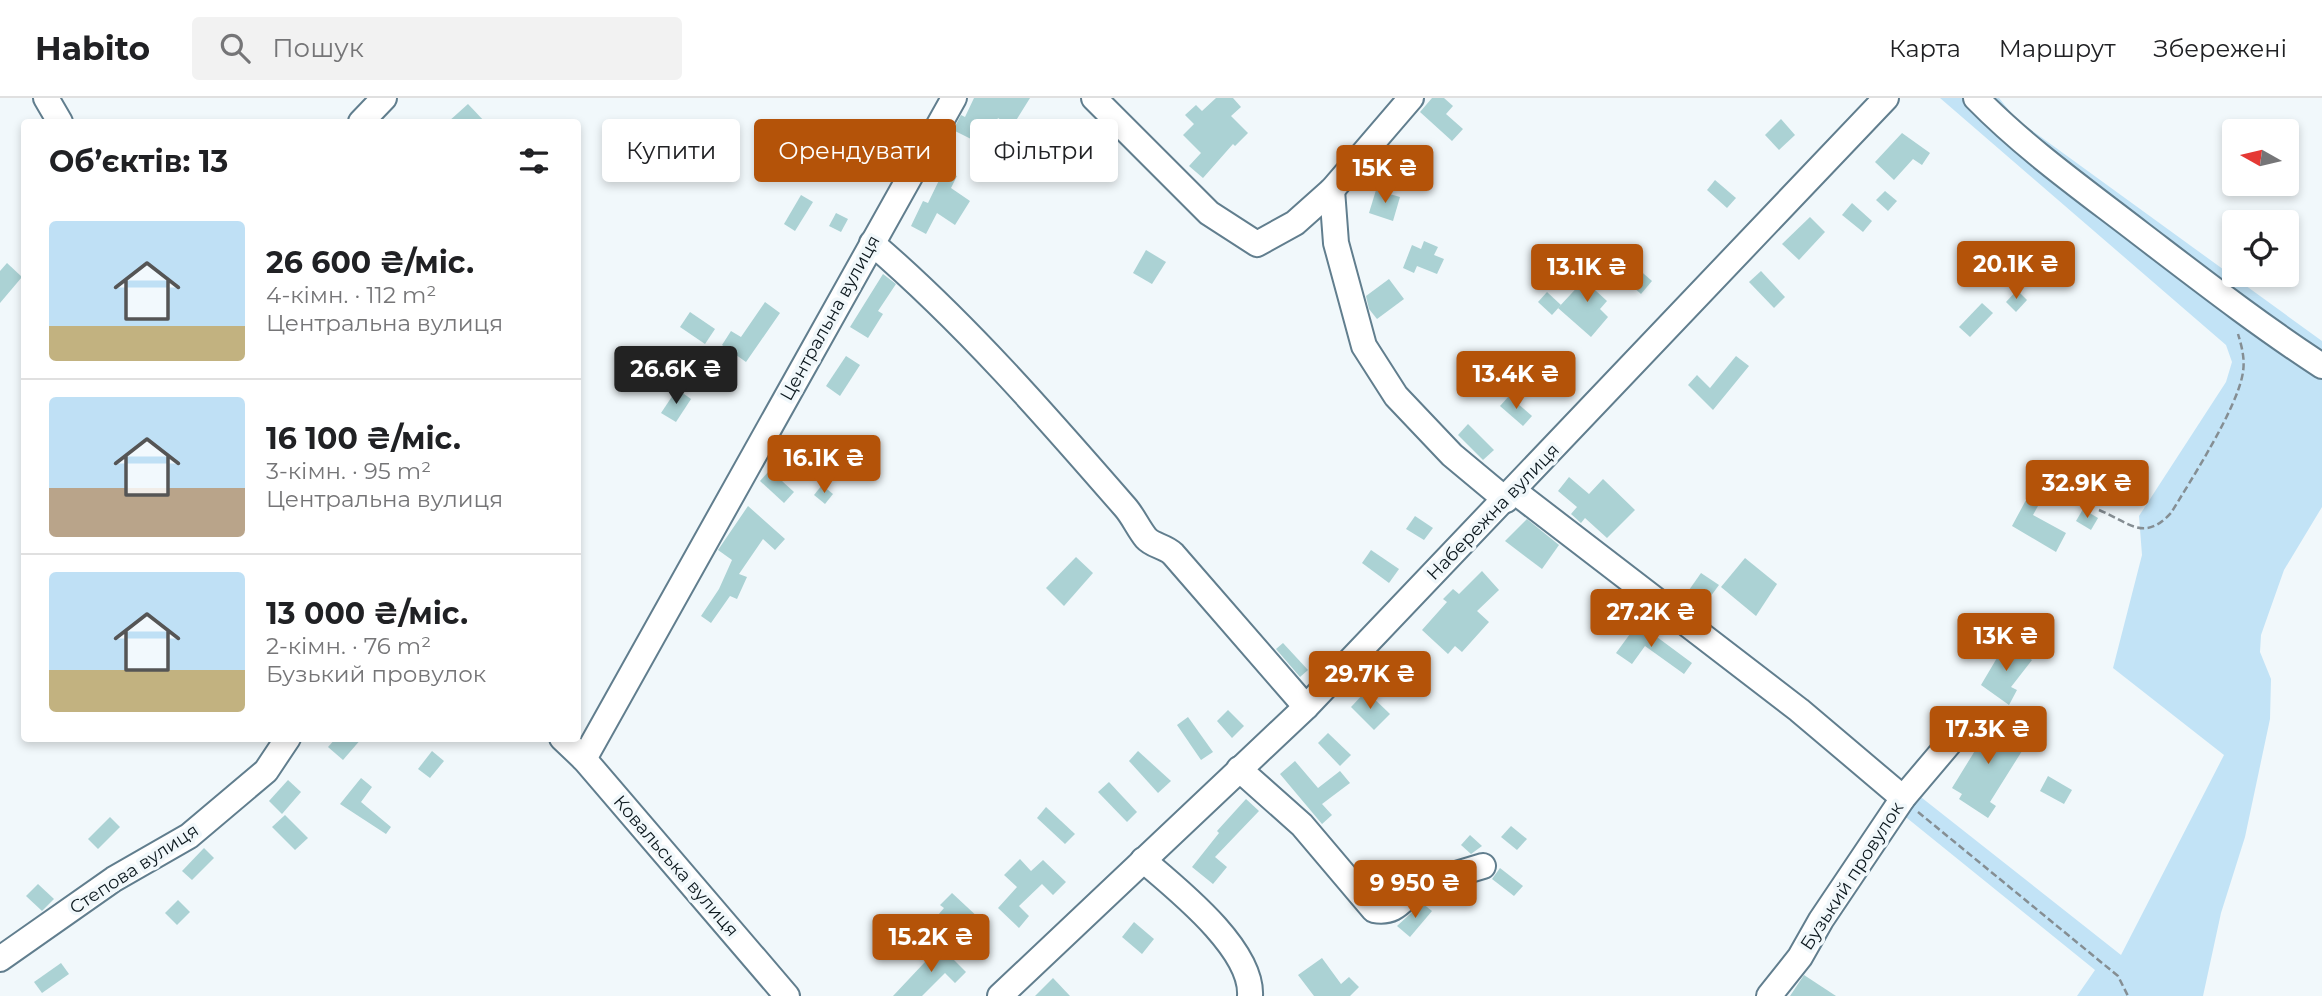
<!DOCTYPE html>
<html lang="uk">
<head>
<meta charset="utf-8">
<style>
  :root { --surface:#fff; --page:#f2f2f2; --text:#202124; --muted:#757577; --line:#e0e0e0; --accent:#b45309 }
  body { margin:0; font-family:Montserrat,sans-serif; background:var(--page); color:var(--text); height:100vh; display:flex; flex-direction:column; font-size:26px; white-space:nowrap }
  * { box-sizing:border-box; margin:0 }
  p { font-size:23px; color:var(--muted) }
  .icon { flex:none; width:38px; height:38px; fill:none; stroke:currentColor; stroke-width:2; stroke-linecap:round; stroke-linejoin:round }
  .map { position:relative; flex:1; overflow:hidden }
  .details { position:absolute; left:21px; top:21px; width:560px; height:623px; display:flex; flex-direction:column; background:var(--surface); border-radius:7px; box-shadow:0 4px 10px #0003 }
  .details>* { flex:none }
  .top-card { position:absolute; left:602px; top:21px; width:665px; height:63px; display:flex; gap:14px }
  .needle { width:46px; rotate:278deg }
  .fabs { position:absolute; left:2222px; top:21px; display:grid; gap:14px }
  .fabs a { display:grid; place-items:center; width:77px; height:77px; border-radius:7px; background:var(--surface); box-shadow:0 4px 10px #0003; font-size:35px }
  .price { position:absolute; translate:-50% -60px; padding:0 16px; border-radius:7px; background:var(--accent); color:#fff; font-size:23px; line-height:46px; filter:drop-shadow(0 2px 4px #0008) }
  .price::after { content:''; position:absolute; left:50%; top:42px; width:21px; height:16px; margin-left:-10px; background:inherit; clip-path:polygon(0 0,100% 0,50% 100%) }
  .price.current { background:#222; color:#fff }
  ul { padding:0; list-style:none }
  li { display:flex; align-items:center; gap:21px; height:175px; padding:0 28px }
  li+li { border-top:2px solid var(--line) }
  li span { display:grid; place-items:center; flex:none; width:196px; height:140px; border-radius:7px; color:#555 }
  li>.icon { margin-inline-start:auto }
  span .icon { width:84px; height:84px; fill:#fffc; stroke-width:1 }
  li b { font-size:30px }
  h2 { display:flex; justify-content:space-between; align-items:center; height:84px; padding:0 28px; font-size:30px }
  .pill { padding:0 24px; border-radius:7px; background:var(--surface); box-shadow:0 4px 10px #0003; font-size:24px; line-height:63px }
  .pill.current { background:var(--accent); color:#fff }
  header { display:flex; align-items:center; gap:42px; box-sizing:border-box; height:98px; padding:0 35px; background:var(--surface); border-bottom:2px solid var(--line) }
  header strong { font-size:33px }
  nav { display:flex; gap:38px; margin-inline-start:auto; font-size:24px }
  .search { width:490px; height:63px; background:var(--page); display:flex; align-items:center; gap:18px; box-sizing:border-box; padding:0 24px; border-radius:7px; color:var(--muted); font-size:26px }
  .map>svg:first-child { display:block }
  .green { fill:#c2e3f6 }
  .building { fill:#abd2d4 }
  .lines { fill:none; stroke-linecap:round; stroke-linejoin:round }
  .minor-casing { stroke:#617e8e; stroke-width:28 }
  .path { stroke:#858e93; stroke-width:2.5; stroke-dasharray:7 3.5; stroke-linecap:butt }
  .minor { stroke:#fff; stroke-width:24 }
  .labels { text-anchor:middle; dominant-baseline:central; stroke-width:7; stroke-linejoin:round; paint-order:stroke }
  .street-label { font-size:18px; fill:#0c181e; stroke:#f1f8fb }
</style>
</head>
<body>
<header>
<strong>Habito</strong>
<div class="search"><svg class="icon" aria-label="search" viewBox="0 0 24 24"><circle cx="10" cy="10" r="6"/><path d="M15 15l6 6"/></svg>Пошук</div>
<nav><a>Карта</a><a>Маршрут</a><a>Збережені</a></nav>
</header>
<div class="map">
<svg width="2322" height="898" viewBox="0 0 2322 898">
  <rect width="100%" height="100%" fill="#f1f8fb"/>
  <polygon class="green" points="1940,0 1999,0 2016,21 2322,243 2322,409 2284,472 2261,537 2260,554 2271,581 2270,621 2245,739 2221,815 2203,898 2077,898 2095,872 1902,716 1917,696 2121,857 2224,657 2113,570 2142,457 2139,418 2226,284 2232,264 2226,247"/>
  <g class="building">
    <polygon points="974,0 1030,0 1012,29 998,20 985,48 953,32 961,17 965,19"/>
    <polygon points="1216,0 1233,0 1241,9 1231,18 1248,35 1235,48 1233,46 1203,80 1189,68 1201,55 1183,37 1194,26 1185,17 1196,7 1202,13"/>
    <polygon points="1432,0 1444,0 1453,8 1446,16 1463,31 1452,43 1420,14"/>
    <polygon points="468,6 485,24 448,24"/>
    <polygon points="1781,21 1795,37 1779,52 1765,37"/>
    <polygon points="1902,35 1930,55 1922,67 1913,61 1894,82 1875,64"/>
    <polygon points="944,72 957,78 951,90 970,103 955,127 937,115 926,136 911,128 923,103 928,105"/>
    <polygon points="1715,82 1736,100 1727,110 1707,92"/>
    <polygon points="1376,92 1400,99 1393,123 1369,115"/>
    <polygon points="1885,93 1897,103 1888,113 1876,102"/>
    <polygon points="801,97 813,104 795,133 784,126"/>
    <polygon points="1852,105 1872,123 1863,134 1842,117"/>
    <polygon points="836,115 848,121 841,134 829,128"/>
    <polygon points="1810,119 1825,134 1799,162 1782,146"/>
    <polygon points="1424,143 1438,149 1434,157 1444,161 1437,176 1417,168 1414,175 1403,170 1412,147 1421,151"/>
    <polygon points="1146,152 1166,164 1152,186 1133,175"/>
    <polygon points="7,165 22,179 0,205 0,173"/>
    <polygon points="1636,169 1652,183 1641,196 1625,182"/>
    <polygon points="1595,170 1606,179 1595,192 1607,203 1600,211 1608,219 1591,239 1558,210"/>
    <polygon points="1761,173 1785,199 1774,210 1749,184"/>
    <polygon points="883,176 896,186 878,213 883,216 868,240 850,229"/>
    <polygon points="1389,181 1404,201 1377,221 1369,211 1366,198"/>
    <polygon points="2017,192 2027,202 2016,214 2006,204"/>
    <polygon points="1547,194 1561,207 1552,217 1538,204"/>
    <polygon points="765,204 780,215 746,264 722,247 731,233 741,239"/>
    <polygon points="1982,205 1993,215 1970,239 1959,229"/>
    <polygon points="690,214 715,231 705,246 680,229"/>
    <polygon points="846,258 860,267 840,298 826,288"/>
    <polygon points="1736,258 1749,268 1713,312 1688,287 1697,277 1710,290"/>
    <polygon points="661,261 674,269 663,285 651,276"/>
    <polygon points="677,291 691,301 676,324 661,315"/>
    <polygon points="1509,298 1532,318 1523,328 1500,308"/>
    <polygon points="1468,326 1494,352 1483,362 1458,337"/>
    <polygon points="770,372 794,394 784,405 760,383"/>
    <polygon points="1569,379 1589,396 1603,381 1635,412 1607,440 1585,420 1581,425 1571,416 1577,409 1558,393"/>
    <polygon points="822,387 833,396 825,406 814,397"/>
    <polygon points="2026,402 2038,408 2033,417 2066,435 2056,454 2012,428"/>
    <polygon points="748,408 785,441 775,452 763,441 739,476 747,479 737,501 730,498 711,525 701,518 719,491 732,462 718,452"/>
    <polygon points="2083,411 2098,420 2091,432 2076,423"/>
    <polygon points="1415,418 1433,430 1424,442 1406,431"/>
    <polygon points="1527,421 1559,447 1542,471 1505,443"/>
    <polygon points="1371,452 1399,471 1389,485 1362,465"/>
    <polygon points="1076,459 1093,475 1064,508 1046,490"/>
    <polygon points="1745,460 1777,486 1756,518 1721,489"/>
    <polygon points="1482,473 1499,492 1477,513 1489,524 1462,554 1455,548 1448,556 1422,532 1447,504 1443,501 1453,491 1459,496"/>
    <polygon points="1701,475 1719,487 1699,514 1682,502"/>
    <polygon points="1638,525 1692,565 1684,576 1645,548 1632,566 1616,555"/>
    <polygon points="2007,543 2032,562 2011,589 2017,592 2009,607 1981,587"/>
    <polygon points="1283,545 1308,572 1300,579 1276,551"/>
    <polygon points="1366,593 1390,616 1374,632 1351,609"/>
    <polygon points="1228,612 1244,628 1232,640 1217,623"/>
    <polygon points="1188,619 1213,654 1201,662 1177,627"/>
    <polygon points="1989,623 2027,645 1990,704 1996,708 1988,720 1959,701 1962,696 1952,690 1976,651 1968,646 1978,631 1978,624 1986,628"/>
    <polygon points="1328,635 1351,657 1340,668 1318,645"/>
    <polygon points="336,640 362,640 343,662 328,649"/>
    <polygon points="432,653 444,663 430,680 418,671"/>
    <polygon points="1138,653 1171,683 1158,695 1129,663"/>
    <polygon points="1295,663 1318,690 1340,673 1350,685 1322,706 1332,717 1322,726 1280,676"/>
    <polygon points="2048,678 2072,692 2064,706 2040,693"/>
    <polygon points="361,680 372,689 361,704 391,729 386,736 340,706"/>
    <polygon points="288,682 301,694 282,716 269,703"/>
    <polygon points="1109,684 1137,714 1127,724 1098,694"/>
    <polygon points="1246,701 1259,713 1215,759 1227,769 1213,786 1192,769 1219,735 1217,733"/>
    <polygon points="1046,709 1075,736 1065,746 1037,720"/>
    <polygon points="285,717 308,740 295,752 272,729"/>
    <polygon points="110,719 120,729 98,751 88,741"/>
    <polygon points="1511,728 1527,741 1517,752 1501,739"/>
    <polygon points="1470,737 1482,748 1471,756 1461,747"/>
    <polygon points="204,750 214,760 192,782 182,773"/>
    <polygon points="1020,761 1031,773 1043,762 1066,784 1053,797 1042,786 1019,808 1029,818 1019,830 998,810 1017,789 1004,777"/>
    <polygon points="1500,770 1523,788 1514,798 1492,781"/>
    <polygon points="38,786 54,801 42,813 26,798"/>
    <polygon points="952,795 981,822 969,834 955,820 933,845 922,836 944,810 940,807"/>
    <polygon points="178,802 190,814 177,827 165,815"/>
    <polygon points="1422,805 1432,813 1410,839 1397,828"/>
    <polygon points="1134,824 1154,841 1142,856 1122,839"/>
    <polygon points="940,848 966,874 955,885 945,875 922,898 893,898"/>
    <polygon points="1322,860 1341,886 1349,879 1359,889 1350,898 1314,898 1298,877"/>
    <polygon points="61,865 69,876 42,895 34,884"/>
    <polygon points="1804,877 1836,898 1790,898"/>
    <polygon points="1053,880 1070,898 1035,898"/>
  </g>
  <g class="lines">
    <g class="minor-casing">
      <g id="minor">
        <polyline points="46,0 60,24"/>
        <polyline points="1094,0 1209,115 1257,146 1295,125 1332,92 1411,0"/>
        <path d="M1976,0C2026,51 2084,92 2141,136C2200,181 2259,227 2322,268"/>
        <polyline points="361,24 384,0"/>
        <polyline points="1332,92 1336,145 1364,248 1396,298 1452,357 1506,402"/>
        <path d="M872,145C965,225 1045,317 1125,409C1133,418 1138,430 1146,440C1153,448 1165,448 1173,456L1306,609"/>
        <polyline points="1514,393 1799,612 1903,700"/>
        <polyline points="562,640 584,661 787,898"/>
        <polyline points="584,661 954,0"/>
        <path d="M1239,671L1302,727L1374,812C1399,817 1404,796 1423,786L1483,768"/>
        <path d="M1143,762C1177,791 1253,851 1250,898"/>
        <polyline points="0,861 114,781 189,738 266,673 288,640"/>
        <polyline points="1000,898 1306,609 1886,0"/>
        <polyline points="1769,898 1800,859 1821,822 1903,700 1964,628"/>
      </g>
    </g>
    <g class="path">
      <path d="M2099,412C2130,425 2144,444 2171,415C2191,382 2238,309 2243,274C2245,261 2242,249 2238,236"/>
      <polyline points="1918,714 2118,878 2128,898"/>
    </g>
    <use href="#minor" class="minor"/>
  </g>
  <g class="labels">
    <g class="street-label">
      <text transform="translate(830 220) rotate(-61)">Центральна вулиця</text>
      <text transform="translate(1493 414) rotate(-46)">Набережна вулиця</text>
      <text transform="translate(676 768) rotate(49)">Ковальська вулиця</text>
      <text transform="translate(134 771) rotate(-33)">Степова вулиця</text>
      <text transform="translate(1852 778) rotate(-57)">Бузький провулок</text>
    </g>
  </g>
</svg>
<div class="fabs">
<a><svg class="needle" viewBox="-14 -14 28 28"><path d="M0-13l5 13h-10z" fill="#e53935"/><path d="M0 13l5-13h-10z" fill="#757577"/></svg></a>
<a><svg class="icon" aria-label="locate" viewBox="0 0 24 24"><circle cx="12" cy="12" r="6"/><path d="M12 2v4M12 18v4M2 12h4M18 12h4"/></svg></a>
</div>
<b class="price" style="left:1385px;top:107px">15K ₴</b>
<b class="price" style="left:2016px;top:203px">20.1K ₴</b>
<b class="price" style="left:1587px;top:206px">13.1K ₴</b>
<b class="price current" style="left:676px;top:308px">26.6K ₴</b>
<b class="price" style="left:1516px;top:313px">13.4K ₴</b>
<b class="price" style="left:824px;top:397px">16.1K ₴</b>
<b class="price" style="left:2087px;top:422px">32.9K ₴</b>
<b class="price" style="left:1651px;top:551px">27.2K ₴</b>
<b class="price" style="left:2006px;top:575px">13K ₴</b>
<b class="price" style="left:1370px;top:613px">29.7K ₴</b>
<b class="price" style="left:1988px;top:668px">17.3K ₴</b>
<b class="price" style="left:1415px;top:822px">9 950 ₴</b>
<b class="price" style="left:931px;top:876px">15.2K ₴</b>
<div class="top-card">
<a class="pill">Купити</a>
<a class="pill current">Орендувати</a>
<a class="pill">Фільтри</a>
</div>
<section class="details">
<h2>Об’єктів: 13<svg class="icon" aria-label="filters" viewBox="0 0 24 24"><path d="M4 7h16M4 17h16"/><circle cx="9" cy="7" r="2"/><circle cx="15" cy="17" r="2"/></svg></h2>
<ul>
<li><span style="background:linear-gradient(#bfe0f5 75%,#c2b280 0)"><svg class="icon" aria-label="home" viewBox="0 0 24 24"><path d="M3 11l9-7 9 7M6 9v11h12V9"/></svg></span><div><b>26 600 ₴/міс.</b><p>4-кімн. · 112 m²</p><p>Центральна вулиця</p></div></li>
<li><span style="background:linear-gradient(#bfe0f5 65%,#b9a48a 0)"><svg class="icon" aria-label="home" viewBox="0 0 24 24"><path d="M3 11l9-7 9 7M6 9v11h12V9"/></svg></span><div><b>16 100 ₴/міс.</b><p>3-кімн. · 95 m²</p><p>Центральна вулиця</p></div></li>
<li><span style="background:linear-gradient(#bfe0f5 70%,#c2b280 0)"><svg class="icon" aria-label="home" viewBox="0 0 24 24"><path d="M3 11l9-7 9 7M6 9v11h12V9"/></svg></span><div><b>13 000 ₴/міс.</b><p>2-кімн. · 76 m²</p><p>Бузький провулок</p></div></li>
</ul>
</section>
</div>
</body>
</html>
